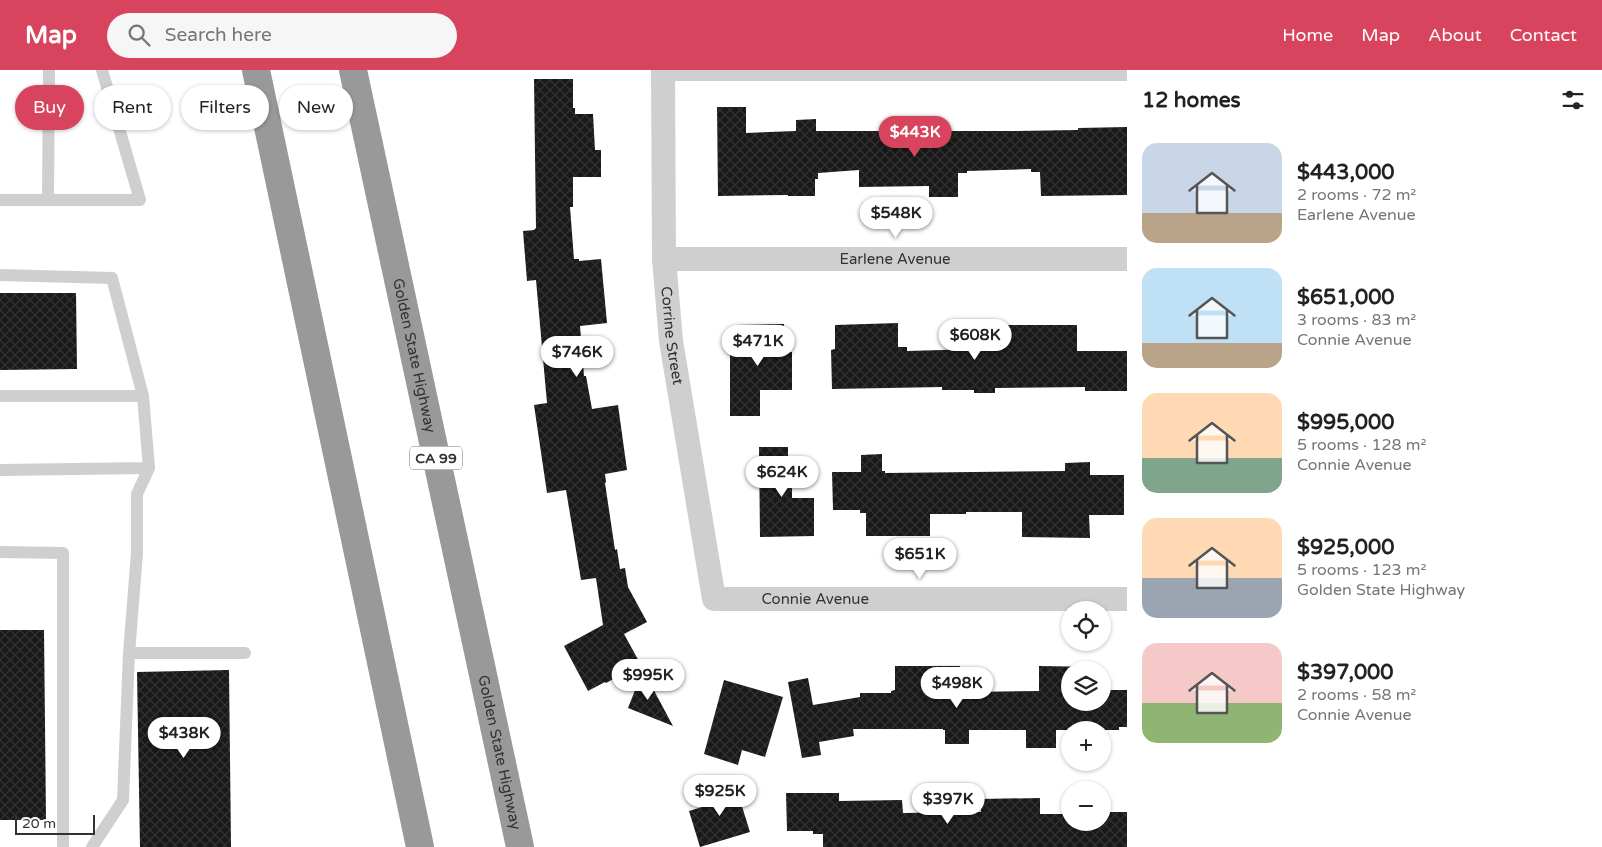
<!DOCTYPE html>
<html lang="en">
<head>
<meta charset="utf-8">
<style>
  :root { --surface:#fff; --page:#f6f6f6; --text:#222; --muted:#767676; --accent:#d8445e }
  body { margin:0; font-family:"Varela Round",sans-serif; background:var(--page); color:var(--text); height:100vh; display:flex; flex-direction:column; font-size:19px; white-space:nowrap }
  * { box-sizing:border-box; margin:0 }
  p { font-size:16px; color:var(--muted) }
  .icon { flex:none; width:28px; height:28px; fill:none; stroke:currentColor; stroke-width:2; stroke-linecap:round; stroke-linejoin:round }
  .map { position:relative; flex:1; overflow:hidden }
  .sheet { display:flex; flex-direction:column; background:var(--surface); width:475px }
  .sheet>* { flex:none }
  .top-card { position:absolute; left:15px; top:15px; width:475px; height:45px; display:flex; gap:10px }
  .buttons { position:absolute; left:1061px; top:531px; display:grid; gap:10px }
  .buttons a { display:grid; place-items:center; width:50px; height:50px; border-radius:50%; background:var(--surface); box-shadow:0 1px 4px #0004; font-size:25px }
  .scale { position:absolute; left:15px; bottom:12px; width:80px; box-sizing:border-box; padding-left:5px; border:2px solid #323232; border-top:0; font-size:14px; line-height:18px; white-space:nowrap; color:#323232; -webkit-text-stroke:4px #fff; paint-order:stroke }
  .price { position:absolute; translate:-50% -42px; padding:0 11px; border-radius:18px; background:#fff; color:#222; font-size:16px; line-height:32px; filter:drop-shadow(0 1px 2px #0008) }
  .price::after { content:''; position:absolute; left:50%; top:30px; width:15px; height:11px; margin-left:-8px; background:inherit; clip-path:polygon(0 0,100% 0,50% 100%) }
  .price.current { background:var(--accent); color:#fff }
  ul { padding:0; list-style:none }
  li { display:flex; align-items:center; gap:15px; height:125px; padding:0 15px }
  li span { display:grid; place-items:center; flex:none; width:140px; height:100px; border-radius:15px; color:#555 }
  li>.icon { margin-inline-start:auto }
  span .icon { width:60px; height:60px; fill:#fffc; stroke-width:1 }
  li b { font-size:21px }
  h2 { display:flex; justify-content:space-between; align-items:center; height:60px; padding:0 15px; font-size:21px }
  .pill { padding:0 18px; border-radius:22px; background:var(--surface); box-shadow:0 1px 4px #0004; font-size:18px; line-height:45px }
  .pill.current { background:var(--accent); color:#fff }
  header { display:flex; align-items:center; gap:30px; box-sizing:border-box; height:70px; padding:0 25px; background:var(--accent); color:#fff }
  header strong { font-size:24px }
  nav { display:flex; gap:28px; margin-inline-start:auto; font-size:18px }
  .search { width:350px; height:45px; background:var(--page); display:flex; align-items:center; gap:12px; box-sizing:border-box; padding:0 18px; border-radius:28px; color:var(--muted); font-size:19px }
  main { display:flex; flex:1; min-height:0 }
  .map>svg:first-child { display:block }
  .building { fill:url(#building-cross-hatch) }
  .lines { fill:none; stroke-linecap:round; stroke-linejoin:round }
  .lane { stroke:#cfcfcf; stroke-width:12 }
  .street { stroke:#cfcfcf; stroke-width:24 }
  .highway { stroke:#999; stroke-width:28 }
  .labels { text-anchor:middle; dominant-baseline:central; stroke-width:5; stroke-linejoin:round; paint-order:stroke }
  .shield { fill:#fff; stroke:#707070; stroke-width:1 }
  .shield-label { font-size:14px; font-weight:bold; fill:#323232 }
  .street-label { font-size:15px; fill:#323232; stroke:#fff }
</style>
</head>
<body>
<header>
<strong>Map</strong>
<div class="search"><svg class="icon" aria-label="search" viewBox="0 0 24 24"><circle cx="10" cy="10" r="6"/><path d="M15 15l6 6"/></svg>Search here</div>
<nav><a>Home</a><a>Map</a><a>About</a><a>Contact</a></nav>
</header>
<main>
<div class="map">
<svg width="1127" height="777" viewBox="0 0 1127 777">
  <defs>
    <pattern id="building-cross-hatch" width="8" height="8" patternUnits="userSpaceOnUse" patternTransform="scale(1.25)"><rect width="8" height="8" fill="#191919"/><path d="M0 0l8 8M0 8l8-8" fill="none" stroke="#323232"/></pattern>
  </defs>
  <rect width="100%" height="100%" fill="#fff"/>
  <g class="building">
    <polygon points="534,9 573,9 573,38 575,38 575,44 593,44 595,80 601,80 601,107 573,107 573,137 570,137 574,189 579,189 579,191 601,189 607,253 580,256 584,306 586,306 592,339 618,335 627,400 605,404 606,412 605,413 615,480 617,479 620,499 625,498 628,517 647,552 624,564 641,595 606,613 605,612 588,621 564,576 603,555 596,508 581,510 566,420 547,423 534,335 547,333 536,210 527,211 523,161 534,160 536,158"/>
    <polygon points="717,37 746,37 746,63 796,61 796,50 816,49 816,61 1013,61 1078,60 1078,58 1127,57 1127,125 1041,126 1040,102 1031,102 1031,99 967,101 967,103 958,103 958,127 929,127 929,116 859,117 859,100 818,103 818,109 815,109 815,126 788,126 788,125 718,126"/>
    <polygon points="0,223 76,223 77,299 0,300"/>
    <polygon points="898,253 898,277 907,277 907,281 977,279 977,255 1077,255 1077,281 1127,281 1127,321 1085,321 1085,317 995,318 995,323 974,323 974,320 942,320 942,317 832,319 831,280 835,279 835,255"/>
    <polygon points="784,254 784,282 792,282 792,320 760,320 760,346 730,346 730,277 736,277 736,255"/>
    <polygon points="759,377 788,377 788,403 792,403 792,428 814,428 814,466 760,467"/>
    <polygon points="882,384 882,401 885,401 885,403 1065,401 1065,393 1090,392 1090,405 1124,405 1124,445 1089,445 1090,468 1022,467 1022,442 966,442 966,444 930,444 930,466 866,466 866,443 860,443 860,440 833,440 832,402 861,402 861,385"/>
    <polygon points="0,560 44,560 46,750 0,750"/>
    <polygon points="895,596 960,596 960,619 968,619 968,622 1039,621 1039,596 1102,597 1102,600 1070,600 1070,632 1102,632 1102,620 1127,620 1127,657 1119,657 1119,660 1056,660 1056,678 1026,678 1026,660 969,660 969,674 945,674 945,660 943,660 943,659 853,659 854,666 819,672 821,685 802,688 788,612 808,608 813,635 819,634 860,627 860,623 891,623 891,621 895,620"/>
    <polygon points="229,600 231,777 140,777 137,602"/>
    <polygon points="643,600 673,656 628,638"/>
    <polygon points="724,610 783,627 765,687 742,680 738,695 704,684"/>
    <polygon points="735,714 750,762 700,777 689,741 712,734 709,722"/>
    <polygon points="786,723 839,723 839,731 902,730 903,743 981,742 980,729 1040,728 1040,744 1070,744 1070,752 1102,752 1102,742 1127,742 1127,777 823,777 823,764 813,764 813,761 787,761"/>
  </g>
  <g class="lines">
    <g class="lane">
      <polyline points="663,5 1127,5"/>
      <polyline points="0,130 140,130 102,0"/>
      <polyline points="48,130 49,0"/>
      <polyline points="0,205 112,208 143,326 149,398 0,400"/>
      <polyline points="0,326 143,326"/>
      <polyline points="0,482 63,483 63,777"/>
      <polyline points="129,583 245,583"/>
      <polyline points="92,777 123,730 129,583 137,483 137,424 149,398"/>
    </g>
    <g class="street">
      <path id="s1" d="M663,0L664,189L671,271L714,529H1127"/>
      <path id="s2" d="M664,189H1127"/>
    </g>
    <g class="highway">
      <polyline points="256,0 420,777"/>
      <path id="s3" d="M353,0L520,777"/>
    </g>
  </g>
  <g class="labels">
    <rect class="shield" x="410" y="376.5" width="52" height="23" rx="4"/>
    <g class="shield-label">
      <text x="436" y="388">CA 99</text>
    </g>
    <g class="street-label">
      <text stroke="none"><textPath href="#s2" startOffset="231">Earlene Avenue</textPath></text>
      <text stroke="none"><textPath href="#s1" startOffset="266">Corrine Street</textPath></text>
      <text stroke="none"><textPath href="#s3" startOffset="292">Golden State Highway</textPath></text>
      <text stroke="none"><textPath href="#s1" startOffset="634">Connie Avenue</textPath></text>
      <text stroke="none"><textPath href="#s3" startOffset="698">Golden State Highway</textPath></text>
    </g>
  </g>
</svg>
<div class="buttons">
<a><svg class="icon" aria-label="locate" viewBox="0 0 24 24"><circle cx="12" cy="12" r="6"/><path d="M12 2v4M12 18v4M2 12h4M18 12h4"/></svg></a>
<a><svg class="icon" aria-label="layers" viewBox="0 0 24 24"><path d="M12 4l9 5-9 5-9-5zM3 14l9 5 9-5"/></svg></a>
<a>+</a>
<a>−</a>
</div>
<div class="scale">20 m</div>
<b class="price current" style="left:915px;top:88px">$443K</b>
<b class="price" style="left:896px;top:169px">$548K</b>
<b class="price" style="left:975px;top:291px">$608K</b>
<b class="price" style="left:758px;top:297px">$471K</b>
<b class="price" style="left:577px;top:308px">$746K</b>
<b class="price" style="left:782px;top:428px">$624K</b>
<b class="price" style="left:920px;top:510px">$651K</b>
<b class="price" style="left:648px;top:631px">$995K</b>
<b class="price" style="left:957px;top:639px">$498K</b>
<b class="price" style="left:184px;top:689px">$438K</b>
<b class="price" style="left:720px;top:747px">$925K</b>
<b class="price" style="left:948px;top:755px">$397K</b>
<div class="top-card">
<a class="pill current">Buy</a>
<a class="pill">Rent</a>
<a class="pill">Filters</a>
<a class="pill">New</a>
</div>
</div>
<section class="sheet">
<h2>12 homes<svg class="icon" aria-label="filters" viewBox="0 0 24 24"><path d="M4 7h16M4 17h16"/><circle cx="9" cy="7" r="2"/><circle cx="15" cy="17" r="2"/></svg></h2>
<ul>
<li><span style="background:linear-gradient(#c9d6e8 70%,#b9a48a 0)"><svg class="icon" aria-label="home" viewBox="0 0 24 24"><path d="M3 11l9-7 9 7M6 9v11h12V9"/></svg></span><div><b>$443,000</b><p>2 rooms · 72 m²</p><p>Earlene Avenue</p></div></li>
<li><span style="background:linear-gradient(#bfe0f5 75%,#b9a48a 0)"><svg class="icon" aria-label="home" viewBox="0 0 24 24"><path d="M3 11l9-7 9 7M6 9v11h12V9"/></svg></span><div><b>$651,000</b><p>3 rooms · 83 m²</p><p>Connie Avenue</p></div></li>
<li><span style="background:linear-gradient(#ffd9b3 65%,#7fa58c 0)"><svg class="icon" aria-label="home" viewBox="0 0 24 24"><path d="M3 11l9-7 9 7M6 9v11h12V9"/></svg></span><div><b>$995,000</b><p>5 rooms · 128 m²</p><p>Connie Avenue</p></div></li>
<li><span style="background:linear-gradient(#ffd9b3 60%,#9aa5b1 0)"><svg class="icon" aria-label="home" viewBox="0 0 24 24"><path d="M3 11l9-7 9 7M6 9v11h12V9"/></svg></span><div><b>$925,000</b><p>5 rooms · 123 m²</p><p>Golden State Highway</p></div></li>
<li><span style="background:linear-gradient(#f6c9c9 60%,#8fb573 0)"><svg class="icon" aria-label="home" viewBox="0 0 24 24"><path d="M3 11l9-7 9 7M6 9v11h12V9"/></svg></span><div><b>$397,000</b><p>2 rooms · 58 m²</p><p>Connie Avenue</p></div></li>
</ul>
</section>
</main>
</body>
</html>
